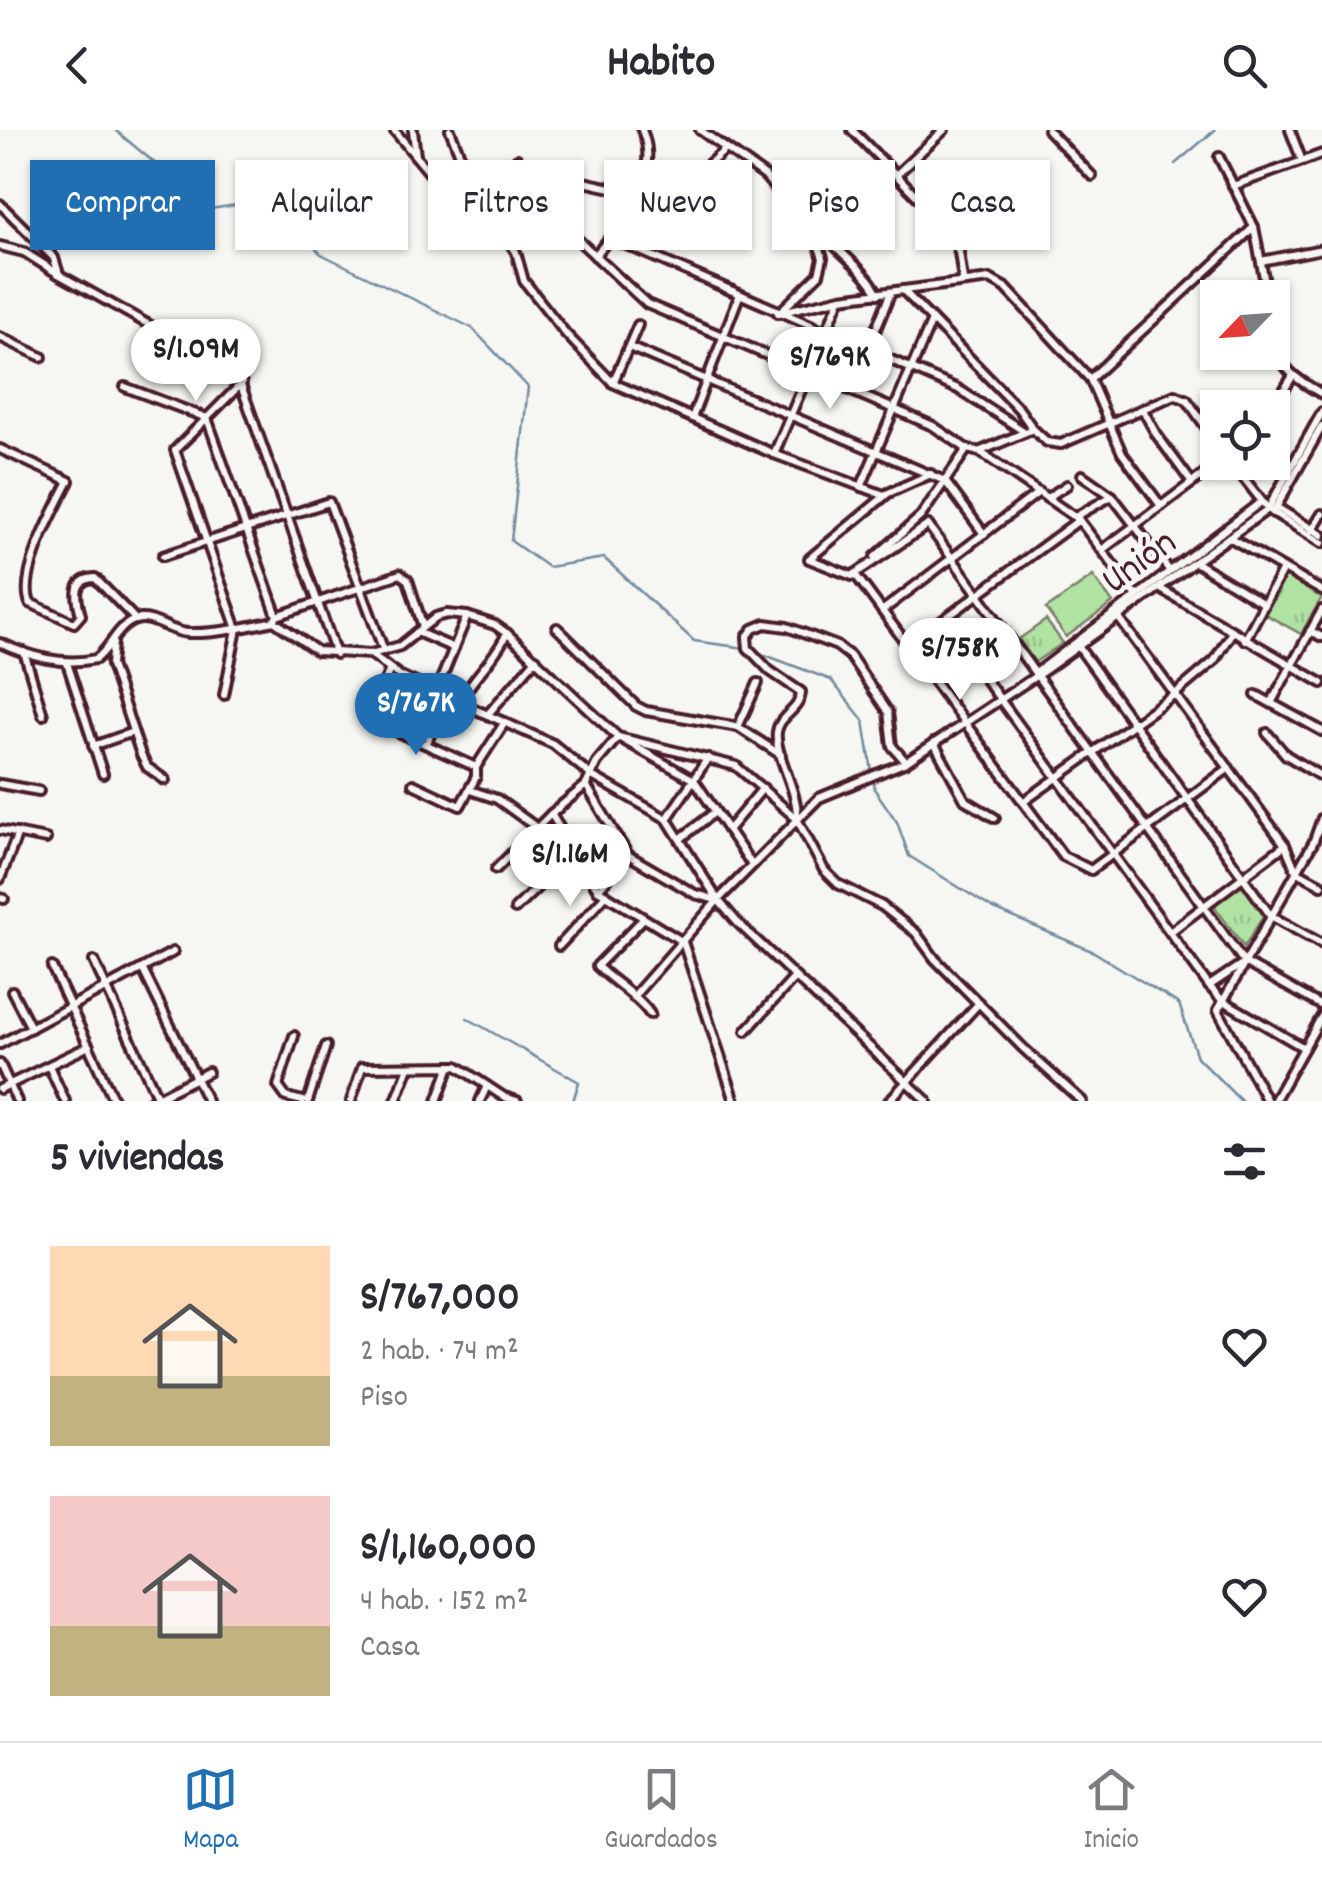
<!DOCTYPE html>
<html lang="es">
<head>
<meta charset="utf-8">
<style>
  :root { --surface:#fff; --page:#f7f7f7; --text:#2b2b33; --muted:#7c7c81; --line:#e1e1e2; --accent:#1f6fb2 }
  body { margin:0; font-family:Dekko,sans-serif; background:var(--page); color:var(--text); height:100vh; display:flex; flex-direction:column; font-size:38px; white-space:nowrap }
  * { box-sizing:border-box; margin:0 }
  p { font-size:32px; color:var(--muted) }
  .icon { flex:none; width:55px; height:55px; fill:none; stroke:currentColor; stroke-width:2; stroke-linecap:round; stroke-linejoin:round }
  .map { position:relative; height:971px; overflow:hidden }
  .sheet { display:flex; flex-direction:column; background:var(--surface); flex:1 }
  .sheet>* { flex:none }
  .guide { position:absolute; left:30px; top:30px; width:1262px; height:90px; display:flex; gap:20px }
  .needle { width:65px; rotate:245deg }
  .controls { position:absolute; left:1200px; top:150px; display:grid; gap:20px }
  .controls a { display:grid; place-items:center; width:90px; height:90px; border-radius:0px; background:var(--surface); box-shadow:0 2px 8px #0004; font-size:50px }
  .price { position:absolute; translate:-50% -85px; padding:0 22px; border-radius:35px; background:#fff; color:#222; font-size:32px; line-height:65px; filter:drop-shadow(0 2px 5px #0008) }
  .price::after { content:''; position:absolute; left:50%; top:60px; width:30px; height:22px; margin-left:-15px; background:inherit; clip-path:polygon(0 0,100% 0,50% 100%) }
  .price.active { background:var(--accent); color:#fff }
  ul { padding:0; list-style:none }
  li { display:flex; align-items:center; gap:30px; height:250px; padding:0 50px }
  li span { display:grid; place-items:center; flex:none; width:280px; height:200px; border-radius:0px; color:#555 }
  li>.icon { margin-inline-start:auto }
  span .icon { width:120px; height:120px; fill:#fffc; stroke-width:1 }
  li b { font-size:42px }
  h2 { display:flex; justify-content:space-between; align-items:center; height:120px; padding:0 50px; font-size:42px }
  .tag { padding:0 35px; border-radius:0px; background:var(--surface); box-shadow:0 2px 8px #0004; font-size:35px; line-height:90px }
  .tag.active { background:var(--accent); color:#fff }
  header { display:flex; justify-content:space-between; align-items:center; height:130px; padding:0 50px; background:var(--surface); font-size:45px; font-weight:700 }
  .tabs { display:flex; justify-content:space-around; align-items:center; height:140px; border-top:2px solid var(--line); background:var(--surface); font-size:28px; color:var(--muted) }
  .tabs a { display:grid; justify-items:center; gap:5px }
  .tabs .active { color:var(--accent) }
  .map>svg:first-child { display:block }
  .grass { fill:url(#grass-tufts); stroke:#7c8067; stroke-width:2.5 }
  .pitch { fill:#afe2a3; stroke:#7c8067; stroke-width:2.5 }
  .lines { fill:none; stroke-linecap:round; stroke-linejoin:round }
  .stream { stroke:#728b9f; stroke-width:2.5 }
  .minor-casing { stroke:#4a1f2b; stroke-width:14 }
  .minor { stroke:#f6f6f2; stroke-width:6 }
  .labels { text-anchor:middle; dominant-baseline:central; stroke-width:9; stroke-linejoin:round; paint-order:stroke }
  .street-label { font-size:40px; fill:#4a1f2b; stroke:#f6f6f2 }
</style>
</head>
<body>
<header><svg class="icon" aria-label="back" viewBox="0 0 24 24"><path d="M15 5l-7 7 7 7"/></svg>Habito<svg class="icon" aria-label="search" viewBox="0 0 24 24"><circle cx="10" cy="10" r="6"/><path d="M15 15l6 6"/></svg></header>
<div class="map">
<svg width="1322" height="971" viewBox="0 0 1322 971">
  <defs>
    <pattern id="grass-tufts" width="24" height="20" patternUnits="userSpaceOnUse" patternTransform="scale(2.5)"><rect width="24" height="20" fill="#afe2a3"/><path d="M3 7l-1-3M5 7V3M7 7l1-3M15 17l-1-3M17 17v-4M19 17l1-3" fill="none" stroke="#98c18c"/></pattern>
  </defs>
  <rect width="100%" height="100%" fill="#f6f6f2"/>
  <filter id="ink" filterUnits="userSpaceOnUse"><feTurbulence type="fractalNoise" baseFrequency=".01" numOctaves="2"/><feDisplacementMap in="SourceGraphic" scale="20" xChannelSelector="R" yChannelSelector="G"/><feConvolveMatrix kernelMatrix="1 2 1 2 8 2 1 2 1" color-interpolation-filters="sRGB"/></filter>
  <g filter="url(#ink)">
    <g class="grass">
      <polygon points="1284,445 1322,467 1301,504 1263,483"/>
      <polygon points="1046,490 1063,513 1035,532 1019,509"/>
      <polygon points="1242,753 1247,753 1266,782 1244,817 1215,777 1217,770"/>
    </g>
    <polygon class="pitch" points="1093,446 1113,473 1066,507 1046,479"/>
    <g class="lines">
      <g class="stream">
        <polyline points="115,0 210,79 270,70 321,124 472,198 528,257 511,411 548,437 604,428 694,511 745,518"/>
        <polyline points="1175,34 1215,0"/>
        <polyline points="752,520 831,550 864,591 875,660 897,692 909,726 992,778 1094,822 1179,874 1197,927 1241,971"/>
        <polyline points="467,888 579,952 573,971"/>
      </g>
      <g class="minor-casing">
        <g id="minor">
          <polyline points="394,0 458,77 490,86"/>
          <polyline points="413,0 416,26"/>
          <polyline points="450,0 470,50 516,122 524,151 566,204 613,253 774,324 884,365 931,344"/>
          <polyline points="700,0 765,46 815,106 823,128 819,144 779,183"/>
          <polyline points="852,0 947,97 959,122 963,150"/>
          <polyline points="1048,0 1092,46"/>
          <polyline points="1290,0 1302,31"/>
          <polyline points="726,19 693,48 656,68 557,46 548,47 540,58 574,106 647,174 894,279 933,296 967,319 980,322 1079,390 1136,465"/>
          <polyline points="1219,27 1254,97 1268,168"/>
          <polyline points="517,29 540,58"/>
          <polyline points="896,45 944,0"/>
          <polyline points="693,48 734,81"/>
          <polyline points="1233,56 1322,24"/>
          <path d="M633,63C649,46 651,21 642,0"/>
          <polyline points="0,74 54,128 59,144"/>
          <path d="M816,92C832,120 864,136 878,164"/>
          <polyline points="0,116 24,122 60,145 237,244 336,524"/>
          <polyline points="595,126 608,110 615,110 958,259 1025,302"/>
          <polyline points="1261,131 1322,119"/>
          <polyline points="903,160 1019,279 1033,299"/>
          <polyline points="778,183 841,168 990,149 1006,158 1090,249 1122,323 1161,376"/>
          <path d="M1272,189C1282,236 1279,239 1322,264"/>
          <polyline points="0,207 42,227"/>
          <polyline points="629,217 945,351 984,404"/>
          <polyline points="867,221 891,162"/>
          <polyline points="1090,249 1254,97"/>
          <polyline points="613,253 638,195"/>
          <polyline points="125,257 207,288 277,486 274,491"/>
          <polyline points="1143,280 1156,304 1192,353"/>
          <polyline points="1272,280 1292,247"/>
          <polyline points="692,288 739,166"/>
          <path d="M0,319L69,351C55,379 18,444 30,473L74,493L81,485C76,468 72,449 95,448L136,490"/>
          <polyline points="981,321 1033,299 1047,312 1061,314 1175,265 1187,270 1218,314"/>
          <polyline points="774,324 840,169"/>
          <polyline points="1231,332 1268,379 1322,413"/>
          <polyline points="1082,345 1112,366 1169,440"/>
          <polyline points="861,357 932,190"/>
          <polyline points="886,365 809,429 852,446 928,395 1244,832 1322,876"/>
          <polyline points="1047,368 1067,355"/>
          <polyline points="1276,377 1322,405"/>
          <polyline points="1273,383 1322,296"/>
          <polyline points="1075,387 1112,366"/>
          <polyline points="1312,400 1322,384"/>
          <polyline points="1229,407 1322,461"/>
          <polyline points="1102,420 1220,332"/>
          <polyline points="163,426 329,372 384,521"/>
          <polyline points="875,427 921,386 967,319"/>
          <polyline points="1195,432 1264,474"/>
          <polyline points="855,444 1063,726 1091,740 1229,638"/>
          <polyline points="1159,458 1322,553"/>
          <polyline points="882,481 1039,362"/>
          <polyline points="277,486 400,444 408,450 423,497"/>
          <polyline points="1118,487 1285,715 1296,741 1322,755"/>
          <polyline points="943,491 1209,856 1222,870 1304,918"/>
          <polyline points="557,498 636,576 646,581 738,597 781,625"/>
          <polyline points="1310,501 1322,507"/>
          <polyline points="417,502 454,518"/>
          <polyline points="1245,510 1283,439"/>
          <polyline points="113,512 111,535 141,625 147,637 165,650"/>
          <path d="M0,513C31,527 62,536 96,529C111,518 117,496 135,490C154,485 169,502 188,503C217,504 246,497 274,491L317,521L371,524L400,516L436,487L447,484L467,486L495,495L509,505L618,607L736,636L797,689L824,740L838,754L882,776L916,803L935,829L1023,918L1082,971"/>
          <polyline points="908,516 1079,390"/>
          <polyline points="1078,516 1271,786 1322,814"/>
          <polyline points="24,522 43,585"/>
          <polyline points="371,524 400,546 553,614 592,646 667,689 718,770 737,792 927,971"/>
          <polyline points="67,533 103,644"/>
          <polyline points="390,539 369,589 476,637"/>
          <polyline points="1036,543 1261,372"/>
          <polyline points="436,562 467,486"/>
          <polyline points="224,565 237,499 175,320 242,253"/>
          <polyline points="1256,565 1322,601"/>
          <path d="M460,572C472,547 495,530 507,503"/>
          <polyline points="1271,573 1322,480"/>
          <polyline points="488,584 536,529"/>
          <polyline points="738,597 758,553"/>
          <polyline points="1267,603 1286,625 1322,647"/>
          <polyline points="427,613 445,566"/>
          <polyline points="934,613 965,670 995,688"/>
          <polyline points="93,616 133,602"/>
          <polyline points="0,654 39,661"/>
          <polyline points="413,654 460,676 476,647 476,637 505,592"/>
          <polyline points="586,655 628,725 695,764 717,770"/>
          <polyline points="470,660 497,669 537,698"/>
          <polyline points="1023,672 1175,564 1214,531 1232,502"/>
          <polyline points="551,684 598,760 683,812 735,971"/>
          <path d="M797,688C798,659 774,624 777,602C779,585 800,581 801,562L770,541L748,518L747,507L753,499L765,494L787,497L837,516L850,526L888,582L892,616L906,632"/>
          <polyline points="667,689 708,628"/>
          <polyline points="0,700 46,709"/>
          <polyline points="728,700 763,658"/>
          <polyline points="680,709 715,682"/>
          <polyline points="496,739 551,684 586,655 597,632 618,607 694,650 752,735"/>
          <polyline points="0,749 18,703"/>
          <polyline points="598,760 628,725"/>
          <polyline points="0,768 4,769"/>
          <polyline points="515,779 575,721"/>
          <path d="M643,789L597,836C613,852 638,866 650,884"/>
          <polyline points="1170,802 1285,715"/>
          <polyline points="559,816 606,765"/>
          <polyline points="94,831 159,971"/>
          <polyline points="52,837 114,971"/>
          <polyline points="143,840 207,971"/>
          <polyline points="1209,856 1239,836"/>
          <polyline points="12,861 31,898"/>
          <polyline points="633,867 718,770 819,668 906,632 1045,540 1268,379 1322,282"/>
          <polyline points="746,901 795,847"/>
          <polyline points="294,906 278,956 286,967 303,971"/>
          <polyline points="0,914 173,822"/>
          <polyline points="0,934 17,971"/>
          <polyline points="49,936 65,971"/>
          <polyline points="0,959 89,916"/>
          <polyline points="151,971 208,942"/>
          <polyline points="308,971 326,916"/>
          <polyline points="351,971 362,937 457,936 504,967 517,971"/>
          <polyline points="396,971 409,937"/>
          <polyline points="437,971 450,936"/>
          <polyline points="480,971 487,956"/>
          <polyline points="889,971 979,873"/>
          <polyline points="1267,971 1218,880 1313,713 1322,688"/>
          <polyline points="1274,971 1322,886"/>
        </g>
      </g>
      <use href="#minor" class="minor"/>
    </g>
  </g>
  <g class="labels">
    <g class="street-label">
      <text transform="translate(1141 434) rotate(-36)">Unión</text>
    </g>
  </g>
</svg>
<div class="controls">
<a><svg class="needle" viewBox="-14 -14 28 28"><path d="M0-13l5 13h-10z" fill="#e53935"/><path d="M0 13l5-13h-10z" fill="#7c7c81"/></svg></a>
<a><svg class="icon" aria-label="locate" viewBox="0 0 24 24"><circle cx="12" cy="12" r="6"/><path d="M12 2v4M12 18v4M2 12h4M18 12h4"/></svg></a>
</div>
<b class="price" style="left:196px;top:274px">S/1.09M</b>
<b class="price" style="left:830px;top:282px">S/769K</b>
<b class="price" style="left:960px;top:573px">S/758K</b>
<b class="price active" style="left:416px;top:628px">S/767K</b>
<b class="price" style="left:570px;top:779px">S/1.16M</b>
<div class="guide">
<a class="tag active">Comprar</a>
<a class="tag">Alquilar</a>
<a class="tag">Filtros</a>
<a class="tag">Nuevo</a>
<a class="tag">Piso</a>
<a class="tag">Casa</a>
</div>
</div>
<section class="sheet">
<h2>5 viviendas<svg class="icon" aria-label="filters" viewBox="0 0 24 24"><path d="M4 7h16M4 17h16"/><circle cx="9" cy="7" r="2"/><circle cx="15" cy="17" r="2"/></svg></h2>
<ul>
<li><span style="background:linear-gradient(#ffd9b3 65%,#c2b280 0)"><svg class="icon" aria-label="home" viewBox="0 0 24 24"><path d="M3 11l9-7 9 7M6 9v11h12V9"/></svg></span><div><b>S/767,000</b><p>2 hab. · 74 m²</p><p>Piso</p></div><svg class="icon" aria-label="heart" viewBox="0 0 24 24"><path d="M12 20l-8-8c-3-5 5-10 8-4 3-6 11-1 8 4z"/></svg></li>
<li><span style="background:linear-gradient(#f6c9c9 65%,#c2b280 0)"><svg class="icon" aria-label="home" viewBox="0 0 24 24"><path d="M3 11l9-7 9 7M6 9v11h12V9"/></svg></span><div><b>S/1,160,000</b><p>4 hab. · 152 m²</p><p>Casa</p></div><svg class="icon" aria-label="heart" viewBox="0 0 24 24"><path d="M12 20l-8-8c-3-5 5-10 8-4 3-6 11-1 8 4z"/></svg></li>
</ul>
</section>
<nav class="tabs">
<a class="active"><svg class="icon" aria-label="map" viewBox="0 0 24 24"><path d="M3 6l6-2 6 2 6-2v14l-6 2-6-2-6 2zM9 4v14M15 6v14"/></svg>Mapa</a>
<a><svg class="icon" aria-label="saved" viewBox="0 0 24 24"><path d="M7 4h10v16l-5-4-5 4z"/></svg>Guardados</a>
<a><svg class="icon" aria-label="home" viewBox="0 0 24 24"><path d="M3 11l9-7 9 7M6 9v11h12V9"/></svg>Inicio</a>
</nav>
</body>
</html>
